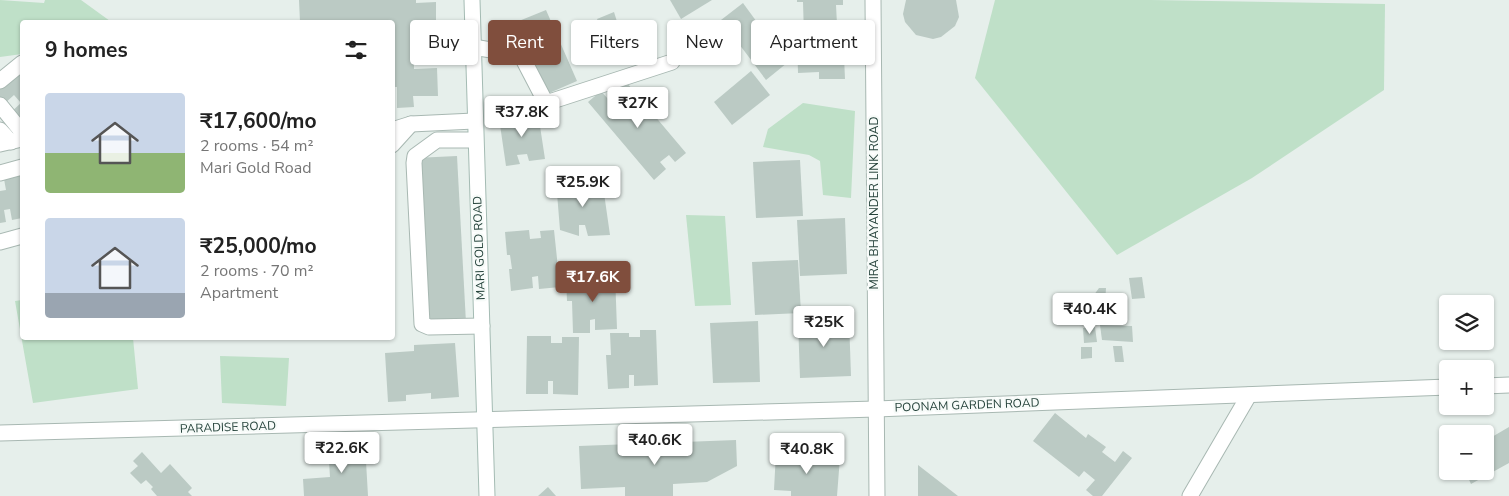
<!DOCTYPE html>
<html lang="en">
<head>
<meta charset="utf-8">
<style>
  :root { --surface:#fff; --page:#f6f6f6; --text:#222; --muted:#767676; --accent:#804e3d }
  body { margin:0; font-family:"Nunito Sans",sans-serif; background:var(--page); color:var(--text); height:100vh; display:flex; flex-direction:column; font-size:19px; white-space:nowrap }
  * { box-sizing:border-box; margin:0 }
  p { font-size:16px; color:var(--muted) }
  .icon { flex:none; width:28px; height:28px; fill:none; stroke:currentColor; stroke-width:2; stroke-linecap:round; stroke-linejoin:round }
  .map { position:relative; flex:1; overflow:hidden }
  .details { position:absolute; left:20px; top:20px; width:375px; height:320px; display:flex; flex-direction:column; background:var(--surface); border-radius:5px; box-shadow:0 1px 4px #0004 }
  .details>* { flex:none }
  .guide { position:absolute; left:410px; top:20px; width:475px; height:45px; display:flex; gap:10px }
  .buttons { position:absolute; left:1439px; top:295px; display:grid; gap:10px }
  .buttons a { display:grid; place-items:center; width:55px; height:55px; border-radius:5px; background:var(--surface); box-shadow:0 1px 4px #0004; font-size:25px }
  .price { position:absolute; translate:-50% -42px; padding:0 11px; border-radius:5px; background:#fff; color:#222; font-size:16px; line-height:32px; filter:drop-shadow(0 1px 2px #0008) }
  .price::after { content:''; position:absolute; left:50%; top:30px; width:15px; height:11px; margin-left:-8px; background:inherit; clip-path:polygon(0 0,100% 0,50% 100%) }
  .price.current { background:var(--accent); color:#fff }
  ul { padding:0; list-style:none }
  li { display:flex; align-items:center; gap:15px; height:125px; padding:0 25px }
  li span { display:grid; place-items:center; flex:none; width:140px; height:100px; border-radius:5px; color:#555 }
  li>.icon { margin-inline-start:auto }
  span .icon { width:60px; height:60px; fill:#fffc; stroke-width:1 }
  li b { font-size:21px }
  h2 { display:flex; justify-content:space-between; align-items:center; height:60px; padding:0 25px; font-size:21px }
  .chip { padding:0 18px; border-radius:5px; background:var(--surface); box-shadow:0 1px 4px #0004; font-size:18px; line-height:45px }
  .chip.current { background:var(--accent); color:#fff }
  .map>svg:first-child { display:block }
  .green { fill:#bfe0c8 }
  .building { fill:#bbcac4 }
  .lines { fill:none; stroke-linecap:round; stroke-linejoin:round }
  .street-casing { stroke:#a8b8b2; stroke-width:17 }
  .secondary-casing { stroke:#a4bbb3; stroke-width:17 }
  .street { stroke:#fff; stroke-width:15 }
  .secondary { stroke:#fff; stroke-width:15 }
  .labels { text-anchor:middle; dominant-baseline:central; stroke-width:4.5; stroke-linejoin:round; paint-order:stroke }
  .street-label { font-size:12px; fill:#24423a; stroke:#f7fbf9 }
</style>
</head>
<body>
<div class="map">
<svg width="1509" height="496" viewBox="0 0 1509 496">
  <rect width="100%" height="100%" fill="#e6efeb"/>
  <g class="green">
    <polygon points="0,0 44,3 45,0 81,0 110,21 22,22 22,54 0,57"/>
    <polygon points="995,0 1151,0 1385,4 1384,90 1252,178 1117,255 975,78"/>
    <polygon points="803,103 855,111 851,198 823,195 820,161 809,155 763,147 768,129"/>
    <polygon points="686,215 725,216 731,305 695,306"/>
    <polygon points="22,300 22,338 133,338 138,389 33,403 15,301"/>
    <polygon points="220,356 289,358 286,406 222,403"/>
  </g>
  <g class="building">
    <polygon points="299,0 416,0 416,3 436,2 436,23 413,24 414,69 437,68 438,96 413,96 414,107 397,108 397,87 392,87 392,22 300,22"/>
    <polygon points="670,0 712,0 681,19"/>
    <polygon points="797,0 843,0 843,5 836,5 837,24 844,24 844,36 839,36 840,56 844,56 845,79 819,79 819,72 798,73 797,36 804,36 803,2 797,2"/>
    <polygon points="906,0 956,0 959,17 955,26 941,37 933,39 916,35 905,22 903,14"/>
    <polygon points="743,3 787,63 766,80 721,20"/>
    <polygon points="546,10 577,81 547,94 520,32 518,33 514,23"/>
    <polygon points="614,12 625,47 610,54 597,19"/>
    <polygon points="22,68 22,127 10,113 21,103 14,95 4,104 0,99 0,89"/>
    <polygon points="751,71 770,95 732,125 714,102"/>
    <polygon points="627,83 686,153 675,162 669,155 660,162 666,169 654,180 588,102 601,91 608,99"/>
    <polygon points="523,112 538,113 545,159 529,161 527,154 517,155 520,164 506,166 499,118 523,115"/>
    <polygon points="457,156 466,323 425,325 415,158"/>
    <polygon points="800,160 803,216 756,218 753,162"/>
    <polygon points="22,175 22,218 12,220 10,209 4,210 6,222 0,223 0,191 6,190 4,179"/>
    <polygon points="602,179 610,235 588,236 585,225 579,225 579,236 560,230 556,181 576,180 576,187 585,186 584,181"/>
    <polygon points="845,218 847,274 800,276 797,220"/>
    <polygon points="529,230 530,239 541,238 540,231 554,230 560,287 539,289 538,276 532,277 533,288 511,291 509,269 512,269 510,255 507,255 505,232"/>
    <polygon points="798,260 801,313 755,315 752,262"/>
    <polygon points="615,274 617,329 595,330 595,319 590,320 590,333 573,333 572,301 567,301 566,276 587,275 587,284 596,284 596,275"/>
    <polygon points="1142,277 1145,298 1132,299 1129,278"/>
    <polygon points="1099,288 1106,288 1105,304 1097,305 1097,314 1080,314"/>
    <polygon points="1119,294 1121,311 1112,311 1110,295"/>
    <polygon points="849,319 851,376 800,378 798,321"/>
    <polygon points="758,321 760,382 713,383 710,323"/>
    <polygon points="1100,325 1132,326 1133,342 1102,340"/>
    <polygon points="1095,327 1097,342 1084,343 1083,328"/>
    <polygon points="640,330 656,330 658,385 634,386 634,375 629,375 629,388 608,389 606,355 611,355 610,333 629,333 629,337 640,337"/>
    <polygon points="527,336 551,336 551,343 562,343 562,337 579,337 578,395 553,394 553,381 548,381 548,394 526,394"/>
    <polygon points="455,343 459,397 431,399 431,393 406,395 406,401 388,402 385,353 414,351 414,345"/>
    <polygon points="1113,346 1122,346 1124,362 1115,362"/>
    <polygon points="1081,347 1092,347 1092,358 1081,359"/>
    <polygon points="1055,413 1086,438 1088,434 1106,447 1102,452 1115,462 1123,451 1132,458 1102,496 1093,496 1086,490 1095,480 1084,471 1079,477 1033,441"/>
    <polygon points="1509,427 1509,463 1471,484 1465,471 1485,471 1485,441"/>
    <polygon points="736,440 737,466 707,482 673,484 673,496 625,496 625,487 581,489 579,446"/>
    <polygon points="365,444 368,496 304,496 303,479 330,477 328,445"/>
    <polygon points="142,452 161,473 170,464 192,488 188,492 192,496 157,496 151,489 153,487 146,480 141,484 130,473 138,466 133,461"/>
    <polygon points="776,452 840,457 837,496 791,496 791,491 774,490"/>
    <polygon points="918,465 958,496 918,496"/>
    <polygon points="548,487 556,496 538,496"/>
  </g>
  <g class="lines">
    <g class="street-casing">
      <g id="street">
        <polyline points="873,0 877,496"/>
        <polyline points="473,47 521,55 546,103 672,62"/>
        <polyline points="0,81 22,63"/>
        <polyline points="0,105 22,132"/>
        <polyline points="0,130 11,142"/>
        <polyline points="392,130 411,124 474,121"/>
        <polyline points="474,140 437,140 415,156 414,163 422,324 429,327 482,326"/>
        <polyline points="0,144 22,139"/>
        <polyline points="392,145 411,124"/>
        <polyline points="0,173 22,167"/>
        <polyline points="0,242 22,236"/>
        <polyline points="1485,386 1509,385"/>
        <polyline points="0,433 876,409 1448,387"/>
        <polyline points="1190,496 1249,395"/>
      </g>
    </g>
    <g class="secondary-casing">
      <polyline id="secondary" points="472,0 487,496"/>
    </g>
    <use href="#street" class="street"/>
    <use href="#secondary" class="secondary"/>
  </g>
  <g class="labels">
    <g class="street-label">
      <text transform="translate(874 203) rotate(-90)">MIRA BHAYANDER LINK ROAD</text>
      <text transform="translate(479 248) rotate(-92)">MARI GOLD ROAD</text>
      <text transform="translate(967 405) rotate(-2)">POONAM GARDEN ROAD</text>
      <text transform="translate(228 427) rotate(-2)">PARADISE ROAD</text>
    </g>
  </g>
</svg>
<div class="buttons">
<a><svg class="icon" aria-label="layers" viewBox="0 0 24 24"><path d="M12 4l9 5-9 5-9-5zM3 14l9 5 9-5"/></svg></a>
<a>+</a>
<a>−</a>
</div>
<b class="price" style="left:638px;top:129px">₹27K</b>
<b class="price" style="left:522px;top:138px">₹37.8K</b>
<b class="price" style="left:583px;top:208px">₹25.9K</b>
<b class="price current" style="left:593px;top:303px">₹17.6K</b>
<b class="price" style="left:1090px;top:335px">₹40.4K</b>
<b class="price" style="left:824px;top:348px">₹25K</b>
<b class="price" style="left:655px;top:466px">₹40.6K</b>
<b class="price" style="left:342px;top:474px">₹22.6K</b>
<b class="price" style="left:807px;top:475px">₹40.8K</b>
<div class="guide">
<a class="chip">Buy</a>
<a class="chip current">Rent</a>
<a class="chip">Filters</a>
<a class="chip">New</a>
<a class="chip">Apartment</a>
</div>
<section class="details">
<h2>9 homes<svg class="icon" aria-label="filters" viewBox="0 0 24 24"><path d="M4 7h16M4 17h16"/><circle cx="9" cy="7" r="2"/><circle cx="15" cy="17" r="2"/></svg></h2>
<ul>
<li><span style="background:linear-gradient(#c9d6e8 60%,#8fb573 0)"><svg class="icon" aria-label="home" viewBox="0 0 24 24"><path d="M3 11l9-7 9 7M6 9v11h12V9"/></svg></span><div><b>₹17,600/mo</b><p>2 rooms · 54 m²</p><p>Mari Gold Road</p></div></li>
<li><span style="background:linear-gradient(#c9d6e8 75%,#9aa5b1 0)"><svg class="icon" aria-label="home" viewBox="0 0 24 24"><path d="M3 11l9-7 9 7M6 9v11h12V9"/></svg></span><div><b>₹25,000/mo</b><p>2 rooms · 70 m²</p><p>Apartment</p></div></li>
</ul>
</section>
</div>
</body>
</html>
